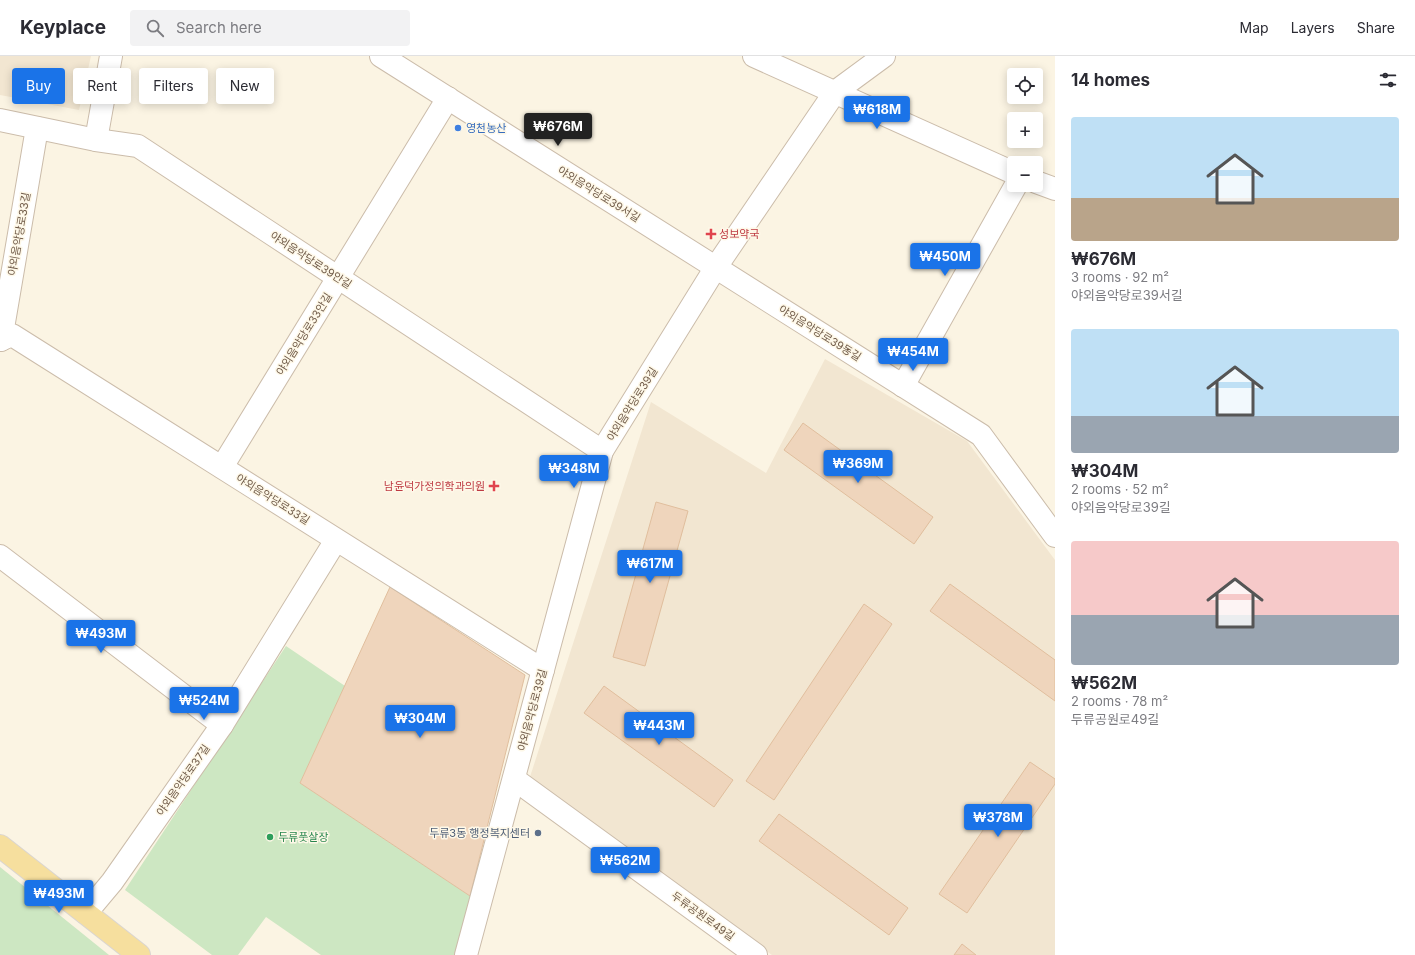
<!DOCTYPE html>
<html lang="en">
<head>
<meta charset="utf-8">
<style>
  :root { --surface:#fff; --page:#f2f2f3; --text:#2b2b33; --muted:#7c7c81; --line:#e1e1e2; --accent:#1a73e8 }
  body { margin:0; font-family:Inter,"Noto Sans KR",sans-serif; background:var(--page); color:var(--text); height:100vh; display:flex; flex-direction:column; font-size:15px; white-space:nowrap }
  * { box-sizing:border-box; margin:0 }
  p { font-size:13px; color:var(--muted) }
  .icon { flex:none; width:22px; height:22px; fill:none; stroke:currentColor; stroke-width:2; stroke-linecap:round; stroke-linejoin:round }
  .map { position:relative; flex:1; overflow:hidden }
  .sheet { display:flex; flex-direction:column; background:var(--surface); width:360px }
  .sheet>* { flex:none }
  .hud { position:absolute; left:12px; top:12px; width:380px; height:36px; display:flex; gap:8px }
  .fabs { position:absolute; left:1007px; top:12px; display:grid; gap:8px }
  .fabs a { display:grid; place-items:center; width:36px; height:36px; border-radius:4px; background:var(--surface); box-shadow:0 2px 10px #0003; font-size:20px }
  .price { position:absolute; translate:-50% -34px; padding:0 9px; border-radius:4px; background:var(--accent); color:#fff; font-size:13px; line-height:26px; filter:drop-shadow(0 1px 2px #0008) }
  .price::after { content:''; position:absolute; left:50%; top:24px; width:12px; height:9px; margin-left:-6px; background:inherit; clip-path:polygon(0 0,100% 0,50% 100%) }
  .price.on { background:#222; color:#fff }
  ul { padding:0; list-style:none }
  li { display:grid; align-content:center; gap:8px; height:212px; padding:0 16px }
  li span { display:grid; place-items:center; height:124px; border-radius:4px; color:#555 }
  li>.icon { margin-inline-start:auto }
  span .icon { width:72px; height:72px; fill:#fffc; stroke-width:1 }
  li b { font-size:17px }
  h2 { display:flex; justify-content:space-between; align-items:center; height:48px; padding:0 16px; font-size:17px }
  .pill { padding:0 14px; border-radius:4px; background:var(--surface); box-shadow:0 2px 10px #0003; font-size:14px; line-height:36px }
  .pill.on { background:var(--accent); color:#fff }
  header { display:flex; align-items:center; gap:24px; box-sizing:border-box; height:56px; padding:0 20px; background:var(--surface); border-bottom:1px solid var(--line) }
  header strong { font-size:19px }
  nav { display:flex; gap:22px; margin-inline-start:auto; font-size:14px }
  .search { width:280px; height:36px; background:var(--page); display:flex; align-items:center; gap:10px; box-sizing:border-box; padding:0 14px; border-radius:4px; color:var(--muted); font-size:15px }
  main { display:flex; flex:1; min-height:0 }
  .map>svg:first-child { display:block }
  .residential { fill:#f2e6d1 }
  .green { fill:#cde7c2 }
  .building { fill:#efd5bc; stroke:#e0be9d }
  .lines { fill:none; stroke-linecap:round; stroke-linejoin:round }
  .minor-casing { stroke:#cbbcaa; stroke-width:24 }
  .major-casing { stroke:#dad5d0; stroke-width:24 }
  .minor { stroke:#fff; stroke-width:22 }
  .major { stroke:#f6df9e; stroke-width:22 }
  .shop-dot { fill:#3f7fe0; stroke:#fef8e8; stroke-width:1.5 }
  .health-dot { fill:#e0444e; stroke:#fef8e8; stroke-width:1.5 }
  .service-dot { fill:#5c6f8a; stroke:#fef8e8; stroke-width:1.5 }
  .leisure-dot { fill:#2e9e5b; stroke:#fef8e8; stroke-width:1.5 }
  .labels { text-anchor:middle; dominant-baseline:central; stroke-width:3; stroke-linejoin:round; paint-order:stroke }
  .shop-label { font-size:11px; fill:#366cbe; stroke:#fef8e8; text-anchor:start }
  .street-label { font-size:11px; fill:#715c4a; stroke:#fef8e8 }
  .health-label { font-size:11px; fill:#be3a42; stroke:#fef8e8; text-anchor:start }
  .service-label { font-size:11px; fill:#4e5e75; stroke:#fef8e8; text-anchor:end }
  .leisure-label { font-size:11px; fill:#27864d; stroke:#fef8e8; text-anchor:start }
</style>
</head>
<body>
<header>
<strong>Keyplace</strong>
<div class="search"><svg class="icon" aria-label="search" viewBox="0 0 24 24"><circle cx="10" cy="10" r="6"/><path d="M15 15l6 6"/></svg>Search here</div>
<nav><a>Map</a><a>Layers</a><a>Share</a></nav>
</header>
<main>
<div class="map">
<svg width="1055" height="899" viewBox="0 0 1055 899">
  <rect width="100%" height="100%" fill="#fbf4e3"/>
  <g class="residential">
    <polygon points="0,0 91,0 79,54 0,39"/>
    <polygon points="825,303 967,385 1055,504 1055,899 772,899 529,724 651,346 766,417"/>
  </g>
  <g class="green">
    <polygon points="286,590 345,630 300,727 470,840 459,899 321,899 266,861 238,899 212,899 125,834"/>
    <polygon points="0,811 109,899 0,899"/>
  </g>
  <g class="building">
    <polygon points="803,367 933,461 914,488 784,394"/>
    <polygon points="656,446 688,455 645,610 613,601"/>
    <polygon points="950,528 1055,604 1055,645 930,555"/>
    <polygon points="390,531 525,619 470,840 300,727"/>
    <polygon points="864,548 892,568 774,744 746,725"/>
    <polygon points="604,630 733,724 714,751 584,657"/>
    <polygon points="1030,706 1055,723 1055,728 967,857 939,838"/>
    <polygon points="779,758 908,852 889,879 759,785"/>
    <polygon points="962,888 976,899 954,899"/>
  </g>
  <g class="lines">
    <g class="minor-casing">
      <g id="minor">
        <polyline points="381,0 981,379 1055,480"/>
        <polyline points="754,0 1014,117"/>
        <polyline points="0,64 96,84 138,90 602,395"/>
        <polyline points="96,84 111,0"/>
        <polyline points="1036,126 1055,133"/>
        <polyline points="0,284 12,279 543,614"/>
        <polyline points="1,284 37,72"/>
        <polyline points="903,330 1016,129"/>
        <polyline points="222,411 448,42"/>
        <polyline points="0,500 222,669"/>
        <polyline points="514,723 756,899"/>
        <polyline points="86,857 112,826 222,669 336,484"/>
        <polyline points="466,899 602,395 716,211 835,36 884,0"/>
      </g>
    </g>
    <g class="major-casing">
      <polyline id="major" points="0,790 139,899"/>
    </g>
    <use href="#minor" class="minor"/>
    <use href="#major" class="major"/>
  </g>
  <circle class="shop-dot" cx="458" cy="72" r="4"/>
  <g class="health-dot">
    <path d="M709 172h4v4h4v4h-4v4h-4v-4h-4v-4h4z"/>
    <path d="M492 424h4v4h4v4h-4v4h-4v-4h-4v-4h4z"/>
  </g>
  <circle class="service-dot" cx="538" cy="777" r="4"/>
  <circle class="leisure-dot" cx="270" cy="781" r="4"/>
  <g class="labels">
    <g class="shop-label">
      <text x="466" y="72">영천농산</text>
    </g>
    <g class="street-label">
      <text transform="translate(599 138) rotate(32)">야외음악당로39서길</text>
      <text transform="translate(19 178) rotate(-80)">야외음악당로33길</text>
      <text transform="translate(311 204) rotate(33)">야외음악당로39안길</text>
      <text transform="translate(820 277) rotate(32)">야외음악당로39동길</text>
      <text transform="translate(304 278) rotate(-58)">야외음악당로33안길</text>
      <text transform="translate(632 348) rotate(-58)">야외음악당로39길</text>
      <text transform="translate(273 443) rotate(32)">야외음악당로33길</text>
      <text transform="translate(532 654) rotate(-75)">야외음악당로39길</text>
      <text transform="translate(183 724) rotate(-55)">야외음악당로37길</text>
      <text transform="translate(703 860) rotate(36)">두류공원로49길</text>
    </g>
    <g class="health-label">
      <text x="719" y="178">성보약국</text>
      <text x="485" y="430" text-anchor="end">남윤덕가정의학과의원</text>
    </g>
    <g class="service-label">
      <text x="530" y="777">두류3동 행정복지센터</text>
    </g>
    <g class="leisure-label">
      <text x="278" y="781">두류풋살장</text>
    </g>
  </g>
</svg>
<div class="fabs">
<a><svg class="icon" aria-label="locate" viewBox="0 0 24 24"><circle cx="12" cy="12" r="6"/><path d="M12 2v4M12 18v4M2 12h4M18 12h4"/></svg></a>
<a>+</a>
<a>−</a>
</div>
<b class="price" style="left:877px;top:74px">₩618M</b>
<b class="price on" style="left:558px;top:91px">₩676M</b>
<b class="price" style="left:945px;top:221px">₩450M</b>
<b class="price" style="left:913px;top:316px">₩454M</b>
<b class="price" style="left:858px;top:428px">₩369M</b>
<b class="price" style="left:574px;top:433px">₩348M</b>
<b class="price" style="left:650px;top:528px">₩617M</b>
<b class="price" style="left:101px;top:598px">₩493M</b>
<b class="price" style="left:204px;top:665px">₩524M</b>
<b class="price" style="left:420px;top:683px">₩304M</b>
<b class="price" style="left:659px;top:690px">₩443M</b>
<b class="price" style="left:998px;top:782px">₩378M</b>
<b class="price" style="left:625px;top:825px">₩562M</b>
<b class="price" style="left:59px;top:858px">₩493M</b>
<div class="hud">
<a class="pill on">Buy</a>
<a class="pill">Rent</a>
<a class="pill">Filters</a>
<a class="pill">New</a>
</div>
</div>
<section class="sheet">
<h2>14 homes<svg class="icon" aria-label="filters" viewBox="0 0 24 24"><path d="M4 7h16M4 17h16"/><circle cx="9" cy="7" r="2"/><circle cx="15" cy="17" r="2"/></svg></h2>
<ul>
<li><span style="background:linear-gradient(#bfe0f5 65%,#b9a48a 0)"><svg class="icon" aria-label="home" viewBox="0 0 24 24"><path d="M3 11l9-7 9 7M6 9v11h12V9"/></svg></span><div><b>₩676M</b><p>3 rooms · 92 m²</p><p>야외음악당로39서길</p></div></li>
<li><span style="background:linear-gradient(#bfe0f5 70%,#9aa5b1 0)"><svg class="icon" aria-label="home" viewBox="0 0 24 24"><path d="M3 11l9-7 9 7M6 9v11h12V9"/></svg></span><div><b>₩304M</b><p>2 rooms · 52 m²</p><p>야외음악당로39길</p></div></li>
<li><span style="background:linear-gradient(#f6c9c9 60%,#9aa5b1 0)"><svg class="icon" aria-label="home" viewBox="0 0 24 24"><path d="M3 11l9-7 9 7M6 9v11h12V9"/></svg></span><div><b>₩562M</b><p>2 rooms · 78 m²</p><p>두류공원로49길</p></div></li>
</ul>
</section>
</main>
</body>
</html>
